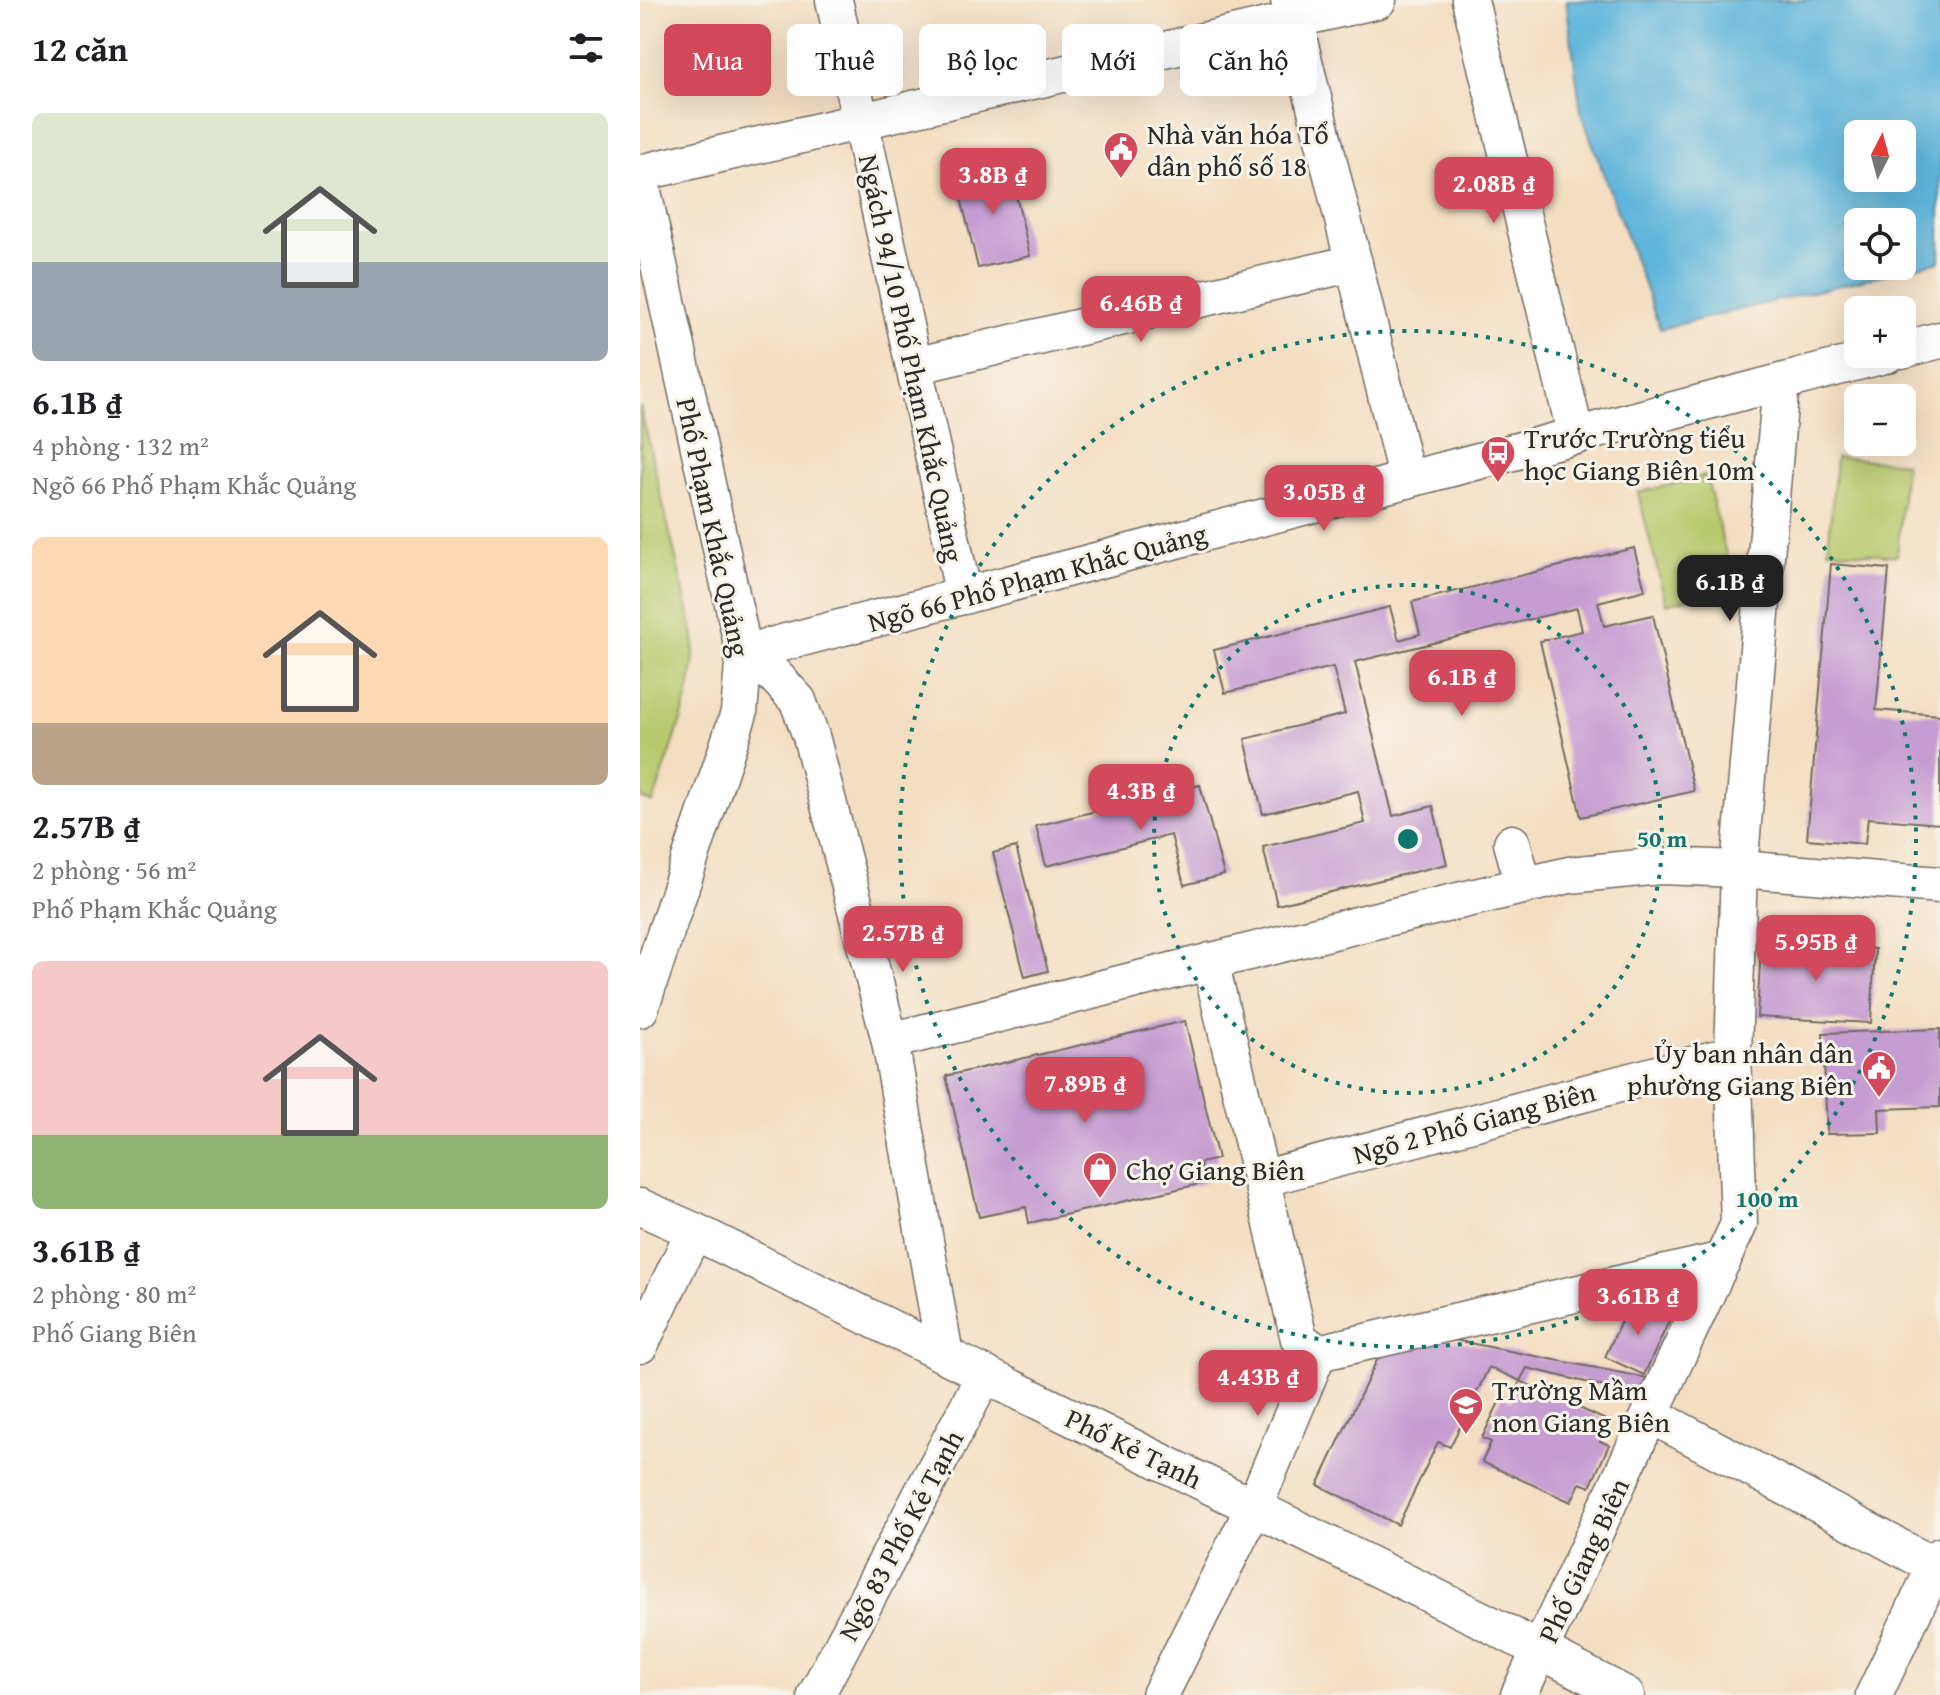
<!DOCTYPE html>
<html lang="vi">
<head>
<meta charset="utf-8">
<style>
  :root { --surface:#fff; --page:#f6f6f6; --text:#202124; --muted:#757577; --accent:#d1495b }
  body { margin:0; font-family:"Gentium Book Plus",serif; background:var(--page); color:var(--text); height:100vh; display:flex; flex-direction:column; font-size:30px; white-space:nowrap }
  * { box-sizing:border-box; margin:0 }
  p { font-size:26px; color:var(--muted) }
  .icon { flex:none; width:44px; height:44px; fill:none; stroke:currentColor; stroke-width:2; stroke-linecap:round; stroke-linejoin:round }
  .map { position:relative; flex:1; overflow:hidden }
  .side { display:flex; flex-direction:column; background:var(--surface); width:640px }
  .side>* { flex:none }
  .hud { position:absolute; left:24px; top:24px; width:760px; height:72px; display:flex; gap:16px }
  .needle { width:52px; rotate:6deg }
  .controls { position:absolute; left:1204px; top:120px; display:grid; gap:16px }
  .controls a { display:grid; place-items:center; width:72px; height:72px; border-radius:12px; background:var(--surface); box-shadow:0 8px 32px #0002; font-size:40px }
  .price { position:absolute; translate:-50% -68px; padding:0 18px; border-radius:16px; background:var(--accent); color:#fff; font-size:26px; line-height:52px; filter:drop-shadow(0 2px 4px #0008) }
  .price::after { content:''; position:absolute; left:50%; top:48px; width:24px; height:18px; margin-left:-12px; background:inherit; clip-path:polygon(0 0,100% 0,50% 100%) }
  .price.current { background:#222; color:#fff }
  ul { padding:0; list-style:none }
  li { display:grid; align-content:center; gap:16px; height:424px; padding:0 32px }
  li span { display:grid; place-items:center; height:248px; border-radius:12px; color:#555 }
  li>.icon { margin-inline-start:auto }
  span .icon { width:144px; height:144px; fill:#fffc; stroke-width:1 }
  li b { font-size:34px }
  h2 { display:flex; justify-content:space-between; align-items:center; height:96px; padding:0 32px; font-size:34px }
  .pill { padding:0 28px; border-radius:12px; background:var(--surface); box-shadow:0 8px 32px #0002; font-size:28px; line-height:72px }
  .pill.current { background:var(--accent); color:#fff }
  main { display:flex; flex:1; min-height:0 }
  .map>svg:first-child { display:block }
  .green { fill:#b8c96d; stroke:#727a4c; stroke-width:2 }
  .water { fill:#5eb5db; stroke:#447083; stroke-width:2; fill-rule:evenodd }
  .building { fill:#c69dd2 }
  .lines { fill:none; stroke-linecap:round; stroke-linejoin:round }
  .minor-casing { stroke:#716a60; stroke-width:39 }
  .minor { stroke:#fff; stroke-width:36 }
  .ring { fill:none; stroke:#0f766e; stroke-width:4; stroke-dasharray:4 8 }
  .labels { text-anchor:middle; dominant-baseline:central; stroke-width:6; stroke-linejoin:round; paint-order:stroke }
  .poi-label { font-size:28px; fill:#2b2b2b; stroke:#f7f3e8; text-anchor:start }
  .street-label { font-size:28px; fill:#2b2b2b; stroke:#f7f3e8 }
  .centre { fill:#0f766e; stroke:#f7f3e8; stroke-width:4 }
  .ring-label { font-size:24px; text-anchor:middle; font-weight:bold; fill:#0f766e; stroke:#f7f3e8; stroke-width:6; stroke-linejoin:round; paint-order:stroke }
</style>
</head>
<body>
<main>
<section class="side">
<h2>12 căn<svg class="icon" aria-label="filters" viewBox="0 0 24 24"><path d="M4 7h16M4 17h16"/><circle cx="9" cy="7" r="2"/><circle cx="15" cy="17" r="2"/></svg></h2>
<ul>
<li><span style="background:linear-gradient(#dfe7d0 60%,#9aa5b1 0)"><svg class="icon" aria-label="home" viewBox="0 0 24 24"><path d="M3 11l9-7 9 7M6 9v11h12V9"/></svg></span><div><b>6.1B ₫</b><p>4 phòng · 132 m²</p><p>Ngõ 66 Phố Phạm Khắc Quảng</p></div></li>
<li><span style="background:linear-gradient(#ffd9b3 75%,#b9a48a 0)"><svg class="icon" aria-label="home" viewBox="0 0 24 24"><path d="M3 11l9-7 9 7M6 9v11h12V9"/></svg></span><div><b>2.57B ₫</b><p>2 phòng · 56 m²</p><p>Phố Phạm Khắc Quảng</p></div></li>
<li><span style="background:linear-gradient(#f6c9c9 70%,#8fb573 0)"><svg class="icon" aria-label="home" viewBox="0 0 24 24"><path d="M3 11l9-7 9 7M6 9v11h12V9"/></svg></span><div><b>3.61B ₫</b><p>2 phòng · 80 m²</p><p>Phố Giang Biên</p></div></li>
</ul>
</section>
<div class="map">
<svg width="1300" height="1695" viewBox="0 0 1300 1695">
  <rect width="100%" height="100%" fill="#f7f3e8"/>
  <filter id="ink" filterUnits="userSpaceOnUse"><feTurbulence type="fractalNoise" baseFrequency=".0125" numOctaves="2"/><feDisplacementMap in="SourceGraphic" scale="16" xChannelSelector="R" yChannelSelector="G"/><feConvolveMatrix kernelMatrix="1 2 1 2 8 2 1 2 1" color-interpolation-filters="sRGB"/></filter>
  <filter id="wash" filterUnits="userSpaceOnUse"><feTurbulence type="fractalNoise" baseFrequency=".006" numOctaves="4" result="noise"/><feDisplacementMap in="SourceGraphic" scale="32" xChannelSelector="R" yChannelSelector="G"/><feGaussianBlur stdDeviation="1.8" result="paint"/><feColorMatrix in="noise" values="0 0 0 0 0 0 0 0 0 0 0 0 0 0 0 0 0 1.4 0 .05"/><feComposite in="paint" operator="in"/></filter>
  <g filter="url(#wash)">
    <rect width="100%" height="100%" fill="#f4dec2"/>
    <g class="green">
      <path d="M0,406L54,636C57,693 30,749 13,803L0,798Z"/>
      <polygon points="1196,457 1265,463 1257,556 1188,550"/>
      <polygon points="1066,476 1088,561 1085,590 1026,604 998,493"/>
    </g>
    <path class="water" d="M926,0H1300V261L1020,329L941,112ZM1218,134H1262V178H1218ZM1218,222H1262V266H1218Z"/>
    <g id="blocks">
      <g class="building">
        <polygon points="369,164 390,256 338,268 316,177"/>
        <polygon points="994,548 1005,590 958,602 964,626 1013,615 1054,791 941,817 900,641 942,631 937,608 715,662 753,816 793,806 807,864 637,905 623,847 725,823 718,791 623,814 605,739 705,714 693,667 585,693 574,650 750,607 759,640 780,634 772,602"/>
        <polygon points="1191,564 1249,569 1236,710 1300,715 1300,824 1228,818 1225,844 1167,839"/>
        <polygon points="560,785 584,875 544,885 531,835 406,866 396,826"/>
        <polygon points="376,847 408,971 385,977 353,853"/>
        <polygon points="1121,944 1235,949 1231,1023 1117,1017"/>
        <polygon points="545,1021 578,1159 560,1163 564,1183 389,1223 386,1207 339,1217 306,1076"/>
        <polygon points="1300,1029 1300,1107 1239,1109 1240,1133 1187,1134 1183,1033"/>
        <polygon points="991,1299 1031,1317 1004,1375 965,1357"/>
        <polygon points="794,1336 1012,1379 1004,1396 887,1368 880,1381 849,1367 810,1447 798,1442 758,1525 678,1485 743,1347"/>
        <polygon points="880,1381 970,1422 960,1441 969,1445 950,1487 940,1483 931,1502 842,1462 851,1442 842,1438 862,1396 871,1401"/>
      </g>
    </g>
  </g>
  <g filter="url(#ink)">
    <use href="#blocks" fill-opacity="0" stroke="#716a60" stroke-width="2"/>
    <g class="lines">
      <g class="minor-casing">
        <g id="minor">
          <polyline points="194,0 324,596"/>
          <polyline points="649,0 767,480"/>
          <polyline points="830,0 936,436"/>
          <polyline points="0,173 738,0"/>
          <polyline points="0,178 104,653 99,713 0,1009"/>
          <polyline points="1262,350 1300,340"/>
          <polyline points="274,366 714,263"/>
          <polyline points="104,653 1248,354"/>
          <polyline points="104,653 135,676 158,701 171,736 250,1041 305,1355"/>
          <polyline points="872,843 884,886"/>
          <polyline points="570,961 659,1339 678,1353"/>
          <polyline points="250,1041 729,922 929,875 1020,866 1099,869 1300,885"/>
          <polyline points="621,1179 1093,1054"/>
          <polyline points="0,1207 54,1231 842,1620 986,1695"/>
          <polyline points="0,1345 54,1231"/>
          <polyline points="678,1353 1083,1260"/>
          <polyline points="1011,1415 1300,1569"/>
          <polyline points="176,1695 345,1374"/>
          <polyline points="520,1695 614,1507 678,1353"/>
          <polyline points="879,1695 1099,1224 1093,1054 1099,869 1141,382"/>
          <polyline points="1234,1695 1300,1556"/>
        </g>
      </g>
      <use href="#minor" class="minor"/>
    </g>
  </g>
  <g class="ring">
    <circle cx="768" cy="839" r="254"/>
    <circle cx="768" cy="839" r="508"/>
  </g>
  <defs>
    <g id="civic-pin" transform="scale(1.8)"><path d="M0 17L-7.5 6A9.5 9.5 0 1 1 7.5 6Z" fill="#d1495b" stroke="#f7f3e8"/><path d="M-.6-6.5H3V-4.5H.6V-3L4-1V1h2V6H-6V1h2V-1L-.6-3ZM-1.2 2.5V6h2.4V2.5Z" fill="#fff"/></g>
    <g id="bus-pin" transform="scale(1.8)"><path d="M0 17L-7.5 6A9.5 9.5 0 1 1 7.5 6Z" fill="#d1495b" stroke="#f7f3e8"/><path d="M-5-6H5V4H4V6H2V4H-2V6H-4V4H-5ZM-3.5-4V0h7V-4ZM-3.5 1.2v1.5H-2V1.2ZM2 1.2v1.5H3.5V1.2Z" fill="#fff"/></g>
    <g id="shop-pin" transform="scale(1.8)"><path d="M0 17L-7.5 6A9.5 9.5 0 1 1 7.5 6Z" fill="#d1495b" stroke="#f7f3e8"/><path d="M-5-2.5h2.3a2.7 3.5 0 0 1 5.4 0H5L5.5 6h-11ZM-1.5-2.5h3a1.5 2.3 0 0 0-3 0Z" fill="#fff"/></g>
    <g id="school-pin" transform="scale(1.8)"><path d="M0 17L-7.5 6A9.5 9.5 0 1 1 7.5 6Z" fill="#d1495b" stroke="#f7f3e8"/><path d="M0-5L7-2L0 1L-7-2ZM-4 1L0 2.5L4 1V4Q0 6-4 4Z" fill="#fff"/></g>
  </defs>
  <g fill-rule="evenodd">
    <use href="#civic-pin" x="481" y="149"/>
    <use href="#bus-pin" x="858" y="453"/>
    <use href="#civic-pin" x="1239" y="1068"/>
    <use href="#shop-pin" x="460" y="1169"/>
    <use href="#school-pin" x="826" y="1405"/>
  </g>
  <g class="labels">
    <g class="poi-label">
      <text x="507" y="133">Nhà văn hóa Tổ<tspan x="507" dy="32">dân phố số 18</tspan></text>
      <text x="884" y="437">Trước Trường tiểu<tspan x="884" dy="32">học Giang Biên 10m</tspan></text>
      <text x="1213" y="1052" text-anchor="end">Ủy ban nhân dân<tspan x="1213" dy="32">phường Giang Biên</tspan></text>
      <text x="486" y="1169">Chợ Giang Biên</text>
      <text x="852" y="1389">Trường Mầm<tspan x="852" dy="32">non Giang Biên</tspan></text>
    </g>
    <g class="street-label">
      <text transform="translate(272 358) rotate(78)">Ngách 94/10 Phố Phạm Khắc Quảng</text>
      <text transform="translate(74 527) rotate(78)">Phố Phạm Khắc Quảng</text>
      <text transform="translate(397 577) rotate(-15)">Ngõ 66 Phố Phạm Khắc Quảng</text>
      <text transform="translate(834 1122) rotate(-15)">Ngõ 2 Phố Giang Biên</text>
      <text transform="translate(494 1448) rotate(26)">Phố Kẻ Tạnh</text>
      <text transform="translate(260 1535) rotate(-62)">Ngõ 83 Phố Kẻ Tạnh</text>
      <text transform="translate(943 1560) rotate(-65)">Phố Giang Biên</text>
    </g>
  </g>
  <circle cx="768" cy="839" r="12" class="centre"/>
  <g class="ring-label">
    <text x="1022" y="847">50 m</text>
    <text x="1127" y="1207">100 m</text>
  </g>
</svg>
<div class="controls">
<a><svg class="needle" viewBox="-14 -14 28 28"><path d="M0-13l5 13h-10z" fill="#e53935"/><path d="M0 13l5-13h-10z" fill="#757577"/></svg></a>
<a><svg class="icon" aria-label="locate" viewBox="0 0 24 24"><circle cx="12" cy="12" r="6"/><path d="M12 2v4M12 18v4M2 12h4M18 12h4"/></svg></a>
<a>+</a>
<a>−</a>
</div>
<b class="price" style="left:353px;top:216px">3.8B ₫</b>
<b class="price" style="left:854px;top:225px">2.08B ₫</b>
<b class="price" style="left:501px;top:344px">6.46B ₫</b>
<b class="price" style="left:684px;top:533px">3.05B ₫</b>
<b class="price current" style="left:1090px;top:623px">6.1B ₫</b>
<b class="price" style="left:822px;top:718px">6.1B ₫</b>
<b class="price" style="left:501px;top:832px">4.3B ₫</b>
<b class="price" style="left:263px;top:974px">2.57B ₫</b>
<b class="price" style="left:1176px;top:983px">5.95B ₫</b>
<b class="price" style="left:445px;top:1125px">7.89B ₫</b>
<b class="price" style="left:998px;top:1337px">3.61B ₫</b>
<b class="price" style="left:618px;top:1418px">4.43B ₫</b>
<div class="hud">
<a class="pill current">Mua</a>
<a class="pill">Thuê</a>
<a class="pill">Bộ lọc</a>
<a class="pill">Mới</a>
<a class="pill">Căn hộ</a>
</div>
</div>
</main>
</body>
</html>
